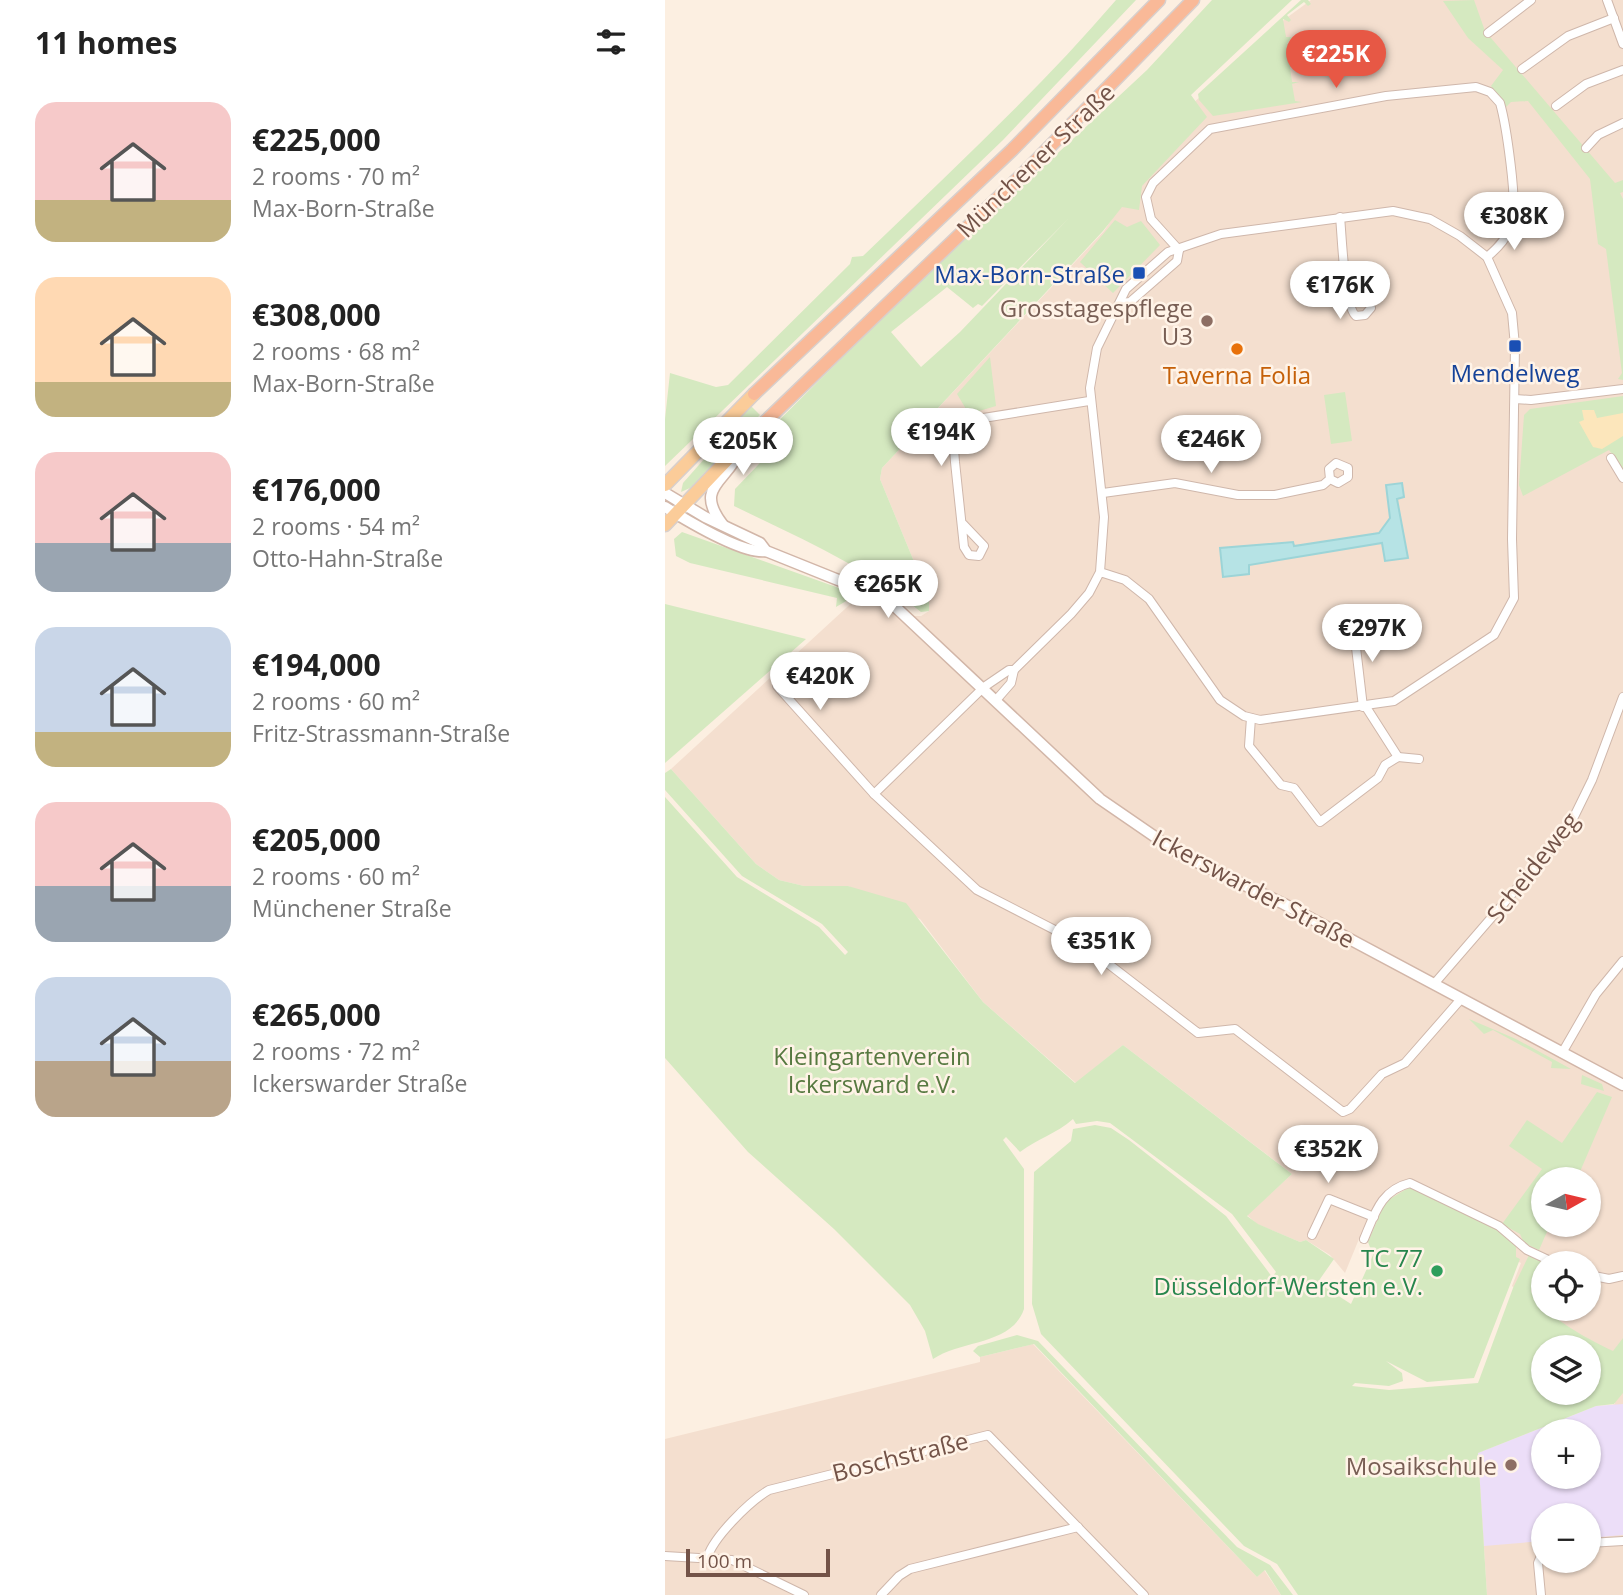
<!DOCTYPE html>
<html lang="en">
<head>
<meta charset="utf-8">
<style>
  :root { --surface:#fff; --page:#f2f2f2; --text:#222; --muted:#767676; --accent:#e75845 }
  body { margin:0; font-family:"Open Sans",sans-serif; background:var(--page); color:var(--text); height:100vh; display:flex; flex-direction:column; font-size:26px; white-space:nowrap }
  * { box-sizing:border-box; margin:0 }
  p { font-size:23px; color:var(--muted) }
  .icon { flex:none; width:38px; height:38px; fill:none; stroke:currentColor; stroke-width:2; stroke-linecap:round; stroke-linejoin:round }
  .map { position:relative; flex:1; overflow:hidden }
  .sheet { display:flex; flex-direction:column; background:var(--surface); width:665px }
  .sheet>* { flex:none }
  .needle { width:46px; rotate:82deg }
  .buttons { position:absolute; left:866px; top:1167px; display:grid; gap:14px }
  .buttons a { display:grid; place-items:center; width:70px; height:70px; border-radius:50%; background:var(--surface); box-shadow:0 2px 5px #0004; font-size:35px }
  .scale { position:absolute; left:21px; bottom:18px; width:144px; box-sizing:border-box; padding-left:7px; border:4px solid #735348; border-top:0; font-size:19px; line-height:24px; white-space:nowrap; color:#735348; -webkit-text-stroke:5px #fff3e7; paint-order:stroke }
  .price { position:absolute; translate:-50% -60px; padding:0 16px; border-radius:24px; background:#fff; color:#222; font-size:23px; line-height:46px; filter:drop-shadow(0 2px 4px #0008) }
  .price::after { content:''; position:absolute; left:50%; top:42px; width:21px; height:16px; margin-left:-10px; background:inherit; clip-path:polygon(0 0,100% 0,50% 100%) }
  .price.current { background:var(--accent); color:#fff }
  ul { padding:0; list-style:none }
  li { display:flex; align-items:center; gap:21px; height:175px; padding:0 35px }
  li span { display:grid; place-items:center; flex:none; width:196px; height:140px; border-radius:21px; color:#555 }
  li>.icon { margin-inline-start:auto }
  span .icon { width:84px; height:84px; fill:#fffc; stroke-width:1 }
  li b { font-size:30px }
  h2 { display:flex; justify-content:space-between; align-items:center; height:84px; padding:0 35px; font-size:30px }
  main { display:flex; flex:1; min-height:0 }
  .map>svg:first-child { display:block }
  .residential { fill:#f4dfcf; fill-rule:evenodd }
  .education { fill:#ecdef8; fill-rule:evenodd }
  .green { fill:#d5e9c0; fill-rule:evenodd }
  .sand { fill:#fce6bb }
  .water { fill:#b6e3e5; stroke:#9cd4d7; stroke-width:2 }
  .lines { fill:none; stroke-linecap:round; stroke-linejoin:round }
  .minor-casing { stroke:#cfb7ab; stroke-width:10 }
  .secondary-casing { stroke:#d2b6a8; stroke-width:13 }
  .primary-casing { stroke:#d8cfcc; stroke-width:15 }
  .trunk-casing { stroke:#d8cfcc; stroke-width:15 }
  .minor { stroke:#fff; stroke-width:8 }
  .secondary { stroke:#fff; stroke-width:10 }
  .primary { stroke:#fbcc99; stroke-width:12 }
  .trunk { stroke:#f9b998; stroke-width:12 }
  .transit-dot { fill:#1a4fb4; stroke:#fff3e7; stroke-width:2.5 }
  .education-dot { fill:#8d6e63; stroke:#fff3e7; stroke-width:2.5 }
  .food-dot { fill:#e8710a; stroke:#fff3e7; stroke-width:2.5 }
  .leisure-dot { fill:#2e9e5b; stroke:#fff3e7; stroke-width:2.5 }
  .labels { text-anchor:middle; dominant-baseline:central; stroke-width:5; stroke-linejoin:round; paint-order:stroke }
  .street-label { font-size:24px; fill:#735348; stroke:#fff3e7 }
  .transit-label { font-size:24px; fill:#164399; stroke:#fff3e7; text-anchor:end }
  .education-label { font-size:24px; fill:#785e54; stroke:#fff3e7; text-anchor:end }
  .food-label { font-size:24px; fill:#c56008; stroke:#fff3e7 }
  .park-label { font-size:24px; fill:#577940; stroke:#fff3e7 }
  .leisure-label { font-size:24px; fill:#27864d; stroke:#fff3e7; text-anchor:end }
</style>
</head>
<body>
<main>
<section class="sheet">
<h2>11 homes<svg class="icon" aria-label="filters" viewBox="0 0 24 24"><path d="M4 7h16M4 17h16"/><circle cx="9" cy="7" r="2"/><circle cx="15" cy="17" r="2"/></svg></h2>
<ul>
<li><span style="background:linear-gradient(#f6c9c9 70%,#c2b280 0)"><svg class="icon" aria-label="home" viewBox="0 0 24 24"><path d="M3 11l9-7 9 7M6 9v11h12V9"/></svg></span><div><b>€225,000</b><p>2 rooms · 70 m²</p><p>Max-Born-Straße</p></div></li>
<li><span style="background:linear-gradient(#ffd9b3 75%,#c2b280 0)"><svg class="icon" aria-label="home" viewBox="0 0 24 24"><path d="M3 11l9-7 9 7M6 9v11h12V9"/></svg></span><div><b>€308,000</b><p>2 rooms · 68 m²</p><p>Max-Born-Straße</p></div></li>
<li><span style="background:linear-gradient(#f6c9c9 65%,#9aa5b1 0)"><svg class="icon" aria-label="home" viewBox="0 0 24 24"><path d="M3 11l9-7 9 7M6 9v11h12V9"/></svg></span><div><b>€176,000</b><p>2 rooms · 54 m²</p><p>Otto-Hahn-Straße</p></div></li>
<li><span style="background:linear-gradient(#c9d6e8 75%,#c2b280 0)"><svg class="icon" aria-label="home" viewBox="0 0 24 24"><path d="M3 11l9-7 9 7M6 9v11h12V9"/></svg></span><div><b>€194,000</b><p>2 rooms · 60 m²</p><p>Fritz-Strassmann-Straße</p></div></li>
<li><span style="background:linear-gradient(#f6c9c9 60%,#9aa5b1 0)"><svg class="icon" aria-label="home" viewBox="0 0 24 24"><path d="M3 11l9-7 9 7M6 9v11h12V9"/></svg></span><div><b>€205,000</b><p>2 rooms · 60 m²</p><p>Münchener Straße</p></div></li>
<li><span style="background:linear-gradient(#c9d6e8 60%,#b9a48a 0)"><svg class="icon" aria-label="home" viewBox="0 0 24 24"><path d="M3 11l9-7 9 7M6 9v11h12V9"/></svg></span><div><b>€265,000</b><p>2 rooms · 72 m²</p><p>Ickerswarder Straße</p></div></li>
</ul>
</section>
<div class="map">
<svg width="958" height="1595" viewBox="0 0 958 1595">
  <rect width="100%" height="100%" fill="#fcefe1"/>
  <g class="residential">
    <path d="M646,0H958V1595H822L813,1453L950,1404L946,1354L900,1330L847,1286L856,1263L720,1202L703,1242L694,1239L680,1273L665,1255L641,1240L635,1242L592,1224L582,1215L627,1174L613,1163L458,1045L411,1083L318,1002L255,919L183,886H139L114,880L91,864L6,769L193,597L209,593L242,616H256L264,611V598L215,479L217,468L439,231L513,117L620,19ZM878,1180H924V1225H878ZM878,1264H924V1309H878ZM878,1432H924V1477H878ZM878,1516H924V1561H878Z"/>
    <polygon points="368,1344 592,1577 599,1570 616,1595 0,1595 0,1439 315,1362 315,1357"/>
  </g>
  <path class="education" d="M958,1404V1535L924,1538V1516H878V1541L819,1546L813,1453L931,1406ZM878,1432H924V1477H878Z"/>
  <g class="green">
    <path d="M451,0H471L338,140L0,466V419L5,373L51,387L63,385L185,264L187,257L198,256C284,173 373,91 451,0Z"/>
    <path d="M547,0H627L526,95L542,117L477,186L474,210L457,207L438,231L217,468L215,479L264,598V611L256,612C200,566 133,537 69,506L70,489L118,439L112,435L78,466L70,464L236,299L482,70ZM404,218L295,332L256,367L226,332L282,287L308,308L313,304L317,306Z"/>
    <polygon points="636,0 643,0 646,4 643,6 639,2 622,15 626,20 624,22 618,19 621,37 627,37 622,44 629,44 622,48 624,63 631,62 632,66 625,67 627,82 634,82 627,84 630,101 637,102 548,116 534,100 533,94"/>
    <polygon points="809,0 820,31 950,183 958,180 958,192 955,193 958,199 958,380 953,379 957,373 941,249 933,244 925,179 863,101 846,102 841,107 826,86 838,70 803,38 778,1"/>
    <polygon points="450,220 462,227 476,221 495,245 448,293 415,262"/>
    <polygon points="325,357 331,406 304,414 292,394"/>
    <polygon points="680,392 687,441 666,444 659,395"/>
    <polygon points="958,396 958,469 944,450 858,496 854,485 859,415 865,409"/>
    <polygon points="86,406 95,415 25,488 16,492 18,483"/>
    <polygon points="17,532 188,593 188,597 171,607 172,598 25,563 11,556 9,539"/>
    <polygon points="0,604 141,639 0,763"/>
    <path d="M6,769L91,864L114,880L139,886H183L241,903L318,1002L410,1083L458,1045L627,1174L582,1216L593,1224L635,1242L641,1240L669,1259L655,1279L658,1286L686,1304L708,1255L703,1242L720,1202L748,1185L843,1233L851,1244V1257L855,1259L809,1378L762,1382L721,1361L737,1373L738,1381L724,1386L690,1383L687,1386L724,1390L813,1383L848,1288L864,1255L877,1261L866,1291C883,1318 917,1336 948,1351L958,1338V1393L949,1404L931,1406L813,1453L822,1595H633L612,1564L579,1546L376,1334L367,1304L369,1172L406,1141L408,1129L430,1125L446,1128L464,1140L561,1216L602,1270L607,1277L611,1272L567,1214L445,1123L432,1121L411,1124L408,1119C391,1134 372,1139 355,1152L341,1137L338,1140L359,1169V1309C347,1345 296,1340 268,1359L260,1331L245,1305L169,1229L83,1152L0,1058V797L72,877L154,927L180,955L183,952L157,924L77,876L0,790V773ZM878,1348H924V1393H878Z"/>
    <polygon points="804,1019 851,1039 906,1069 886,1068 887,1062 828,1030 819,1034"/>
    <polygon points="917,1075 937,1084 939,1091 916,1084"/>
    <polygon points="932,1092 947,1097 914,1174 906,1179 878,1180 878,1225 885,1225 874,1250 859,1243 855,1234 837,1224 877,1169 844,1146 862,1120 897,1143"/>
    <polygon points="352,1335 373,1341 572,1547 605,1565 628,1595 616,1595 600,1570 592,1577 369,1344 315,1357 308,1351 313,1346"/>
  </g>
  <polygon class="sand" points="917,410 929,410 932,418 958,413 958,436 937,449 928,447 914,422 919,420"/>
  <polygon class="water" points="737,483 739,497 732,499 743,558 720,561 717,543 584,565 584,574 558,577 555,548 628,542 629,546 714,533 725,518 721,485"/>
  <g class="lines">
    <g class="minor-casing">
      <g id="minor">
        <polyline points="942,0 958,44"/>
        <polyline points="823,33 866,0"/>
        <polyline points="857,69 903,36 949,18"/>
        <polyline points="891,106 921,84 958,70"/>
        <polyline points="921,148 933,135 958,123"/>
        <path d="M675,217C677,235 679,307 691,316L700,315L706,308L704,301L691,288H683"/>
        <path d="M514,250L486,219L481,197L488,183L545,129L721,96L811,87L825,92L835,103C841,124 853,203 847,222C843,237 834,247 822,257"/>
        <polyline points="456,303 465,302 512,261 514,250"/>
        <polyline points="850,399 866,400 958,389"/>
        <polyline points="946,458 958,478"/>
        <polyline points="438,493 510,483 573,495 610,495 658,485 665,479 664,469 671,463 683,468 683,477 673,483 665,479"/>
        <polyline points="298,524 319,546 314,556 304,555 299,547 290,462 289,449 306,420 424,401"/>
        <polyline points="435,572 460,580 484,599 555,700 579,716 595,720 729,701 829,635 849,598 847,539 850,346 847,313 822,257 795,236 765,219 728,211 556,234 503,252 461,289 432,348 425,388 439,517 435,572 424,593 406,614 349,670 344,670 319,687 209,794 312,890 419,945 533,1033 570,1029 678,1112 685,1109 717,1074 740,1063 796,999"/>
        <polyline points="686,637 680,640 673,637 670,630 674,623 682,621 689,628 686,637 690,639 698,707"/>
        <polyline points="112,686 209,794"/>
        <polyline points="332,699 346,683 349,670"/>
        <polyline points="586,718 584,746 616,785 629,788 655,822 713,778 720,765 733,757 701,707"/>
        <polyline points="733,757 754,759"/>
        <polyline points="769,984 903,829 927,780 958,697"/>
        <polyline points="897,1053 931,994 958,961"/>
        <polyline points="647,1235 664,1199 709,1217"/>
        <path d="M699,1239C710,1213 716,1190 745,1183L834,1226L862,1250L892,1264"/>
        <polyline points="924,1275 944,1279 958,1276"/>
        <polyline points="924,1543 958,1541"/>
        <polyline points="0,1556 67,1560 139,1595"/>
        <path d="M42,1559C47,1538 85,1501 104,1490L323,1435L479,1595"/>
        <polyline points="216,1595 234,1576 245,1569 413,1527"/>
        <polyline points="876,1595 873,1563 878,1551"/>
      </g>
    </g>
    <g class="secondary-casing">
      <g id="secondary">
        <polyline points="0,493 40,517 95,543 101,551 223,600 435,799 515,854 619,904 958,1085"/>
        <path d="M0,507C21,520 78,555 101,551"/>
        <path d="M58,525C28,486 62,483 75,450"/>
      </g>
    </g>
    <g class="primary-casing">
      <g id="primary">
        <polyline points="0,485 89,394"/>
        <polyline points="0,525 77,444"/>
      </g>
    </g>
    <g class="trunk-casing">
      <g id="trunk">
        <polyline points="89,394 347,150 494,0"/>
        <polyline points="77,444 363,169 528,0"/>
      </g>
    </g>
    <use href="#minor" class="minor"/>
    <use href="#secondary" class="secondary"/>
    <use href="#primary" class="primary"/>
    <use href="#trunk" class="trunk"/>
  </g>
  <g class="transit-dot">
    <rect x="467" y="266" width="14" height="14" rx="3.5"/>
    <rect x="843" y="339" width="14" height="14" rx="3.5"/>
  </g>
  <g class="education-dot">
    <circle cx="542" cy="321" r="7"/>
    <circle cx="846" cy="1465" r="7"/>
  </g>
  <circle class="food-dot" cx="572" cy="349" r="7"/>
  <circle class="leisure-dot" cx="772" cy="1271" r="7"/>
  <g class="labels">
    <g class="street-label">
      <text transform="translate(370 160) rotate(-44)">Münchener Straße</text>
      <text transform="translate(867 867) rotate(-52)">Scheideweg</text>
      <text transform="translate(589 888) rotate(28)">Ickerswarder Straße</text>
      <text transform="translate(235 1456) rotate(-14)">Boschstraße</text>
    </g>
    <g class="transit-label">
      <text x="460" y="273">Max-Born-Straße</text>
      <text x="850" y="372" text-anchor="middle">Mendelweg</text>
    </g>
    <g class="education-label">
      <text x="528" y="307">Grosstagespflege<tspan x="528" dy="28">U3</tspan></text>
      <text x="832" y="1465">Mosaikschule</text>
    </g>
    <g class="food-label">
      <text x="572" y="374">Taverna Folia</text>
    </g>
    <g class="park-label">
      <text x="207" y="1055">Kleingartenverein<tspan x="207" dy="28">Ickersward e.V.</tspan></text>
    </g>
    <g class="leisure-label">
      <text x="758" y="1257">TC 77<tspan x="758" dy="28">Düsseldorf-Wersten e.V.</tspan></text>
    </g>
  </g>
</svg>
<div class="buttons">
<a><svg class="needle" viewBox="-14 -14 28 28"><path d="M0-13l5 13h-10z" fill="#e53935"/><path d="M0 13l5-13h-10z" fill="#767676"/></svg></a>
<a><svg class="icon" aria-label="locate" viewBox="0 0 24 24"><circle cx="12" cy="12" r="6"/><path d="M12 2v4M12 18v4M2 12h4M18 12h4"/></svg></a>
<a><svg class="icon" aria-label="layers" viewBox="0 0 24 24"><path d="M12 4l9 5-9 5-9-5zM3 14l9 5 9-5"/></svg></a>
<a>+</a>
<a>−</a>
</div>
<div class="scale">100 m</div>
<b class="price current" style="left:671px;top:90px">€225K</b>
<b class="price" style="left:849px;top:252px">€308K</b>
<b class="price" style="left:675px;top:321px">€176K</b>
<b class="price" style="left:276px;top:468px">€194K</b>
<b class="price" style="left:546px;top:475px">€246K</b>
<b class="price" style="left:78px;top:477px">€205K</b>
<b class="price" style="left:223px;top:620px">€265K</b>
<b class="price" style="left:707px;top:664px">€297K</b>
<b class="price" style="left:155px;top:712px">€420K</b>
<b class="price" style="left:436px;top:977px">€351K</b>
<b class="price" style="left:663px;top:1185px">€352K</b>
</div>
</main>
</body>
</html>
